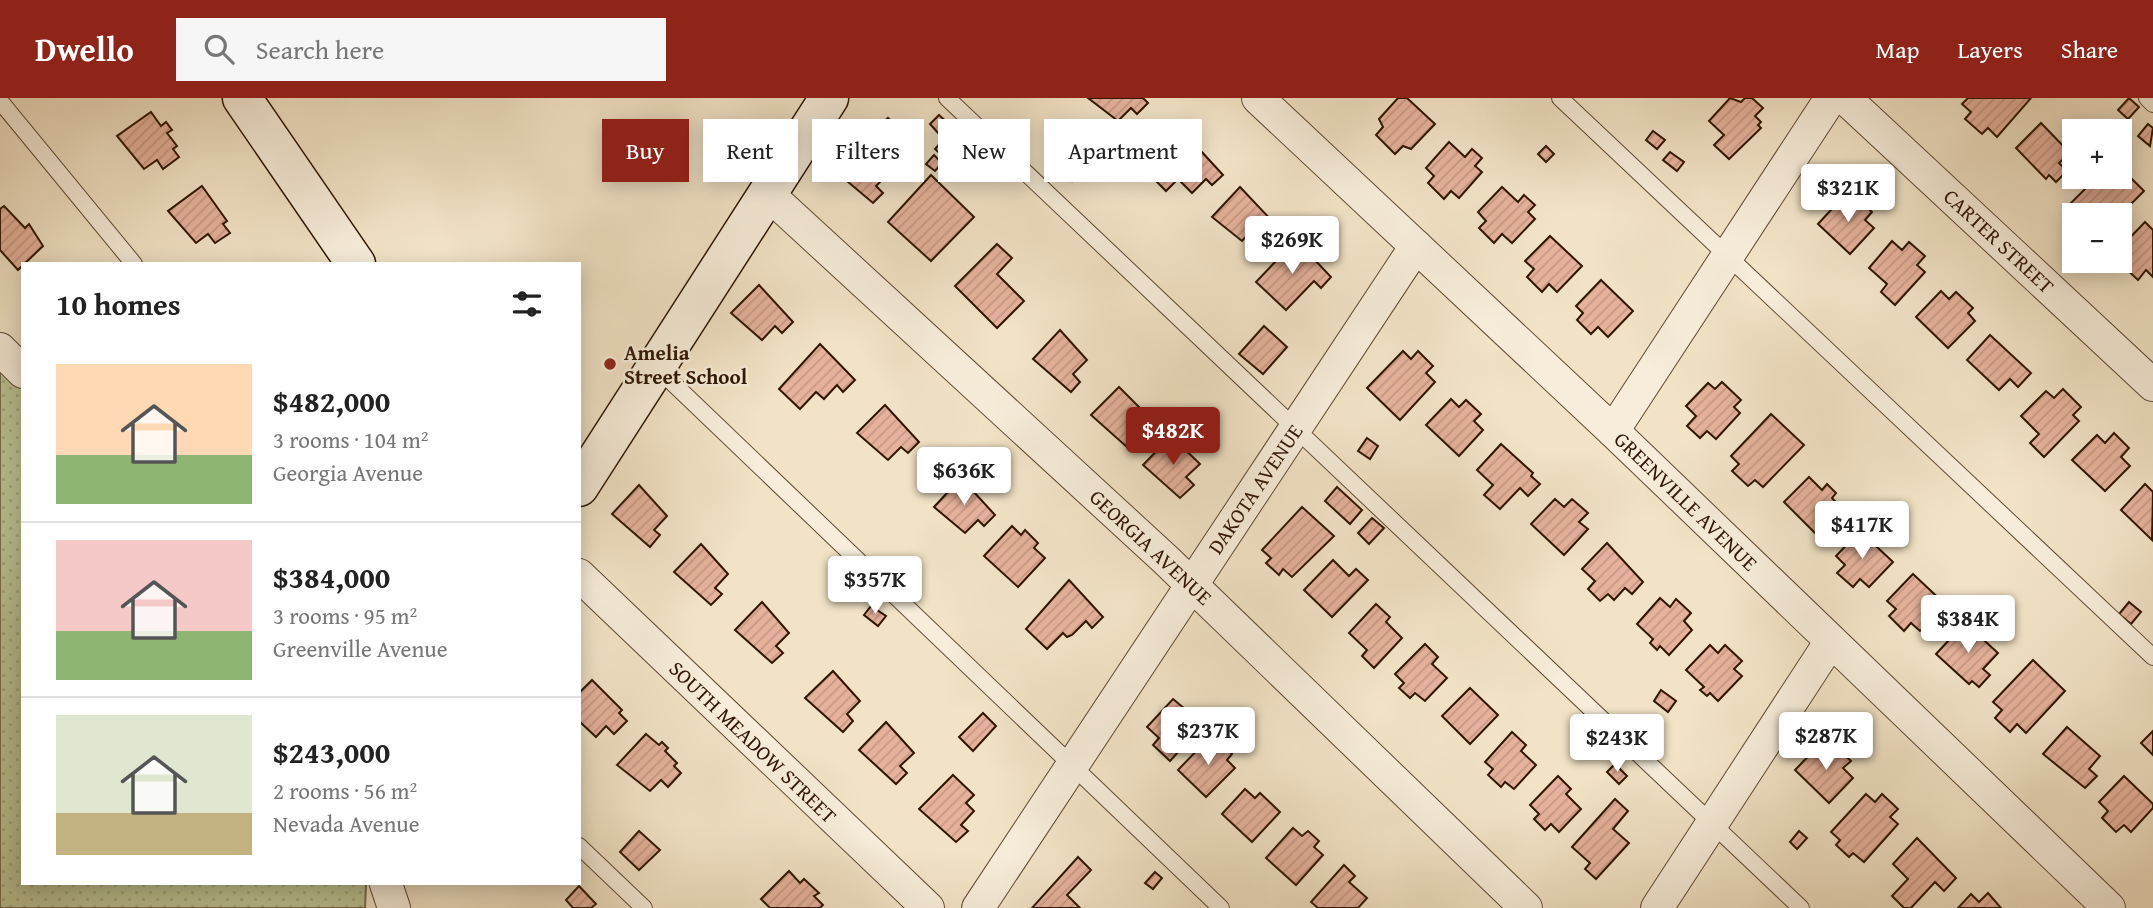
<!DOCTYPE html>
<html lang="en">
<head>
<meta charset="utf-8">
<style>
  :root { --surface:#fff; --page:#f6f6f6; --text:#222; --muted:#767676; --line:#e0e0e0; --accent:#8f2418 }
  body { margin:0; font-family:"Gentium Book Plus",serif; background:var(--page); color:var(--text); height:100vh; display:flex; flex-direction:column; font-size:26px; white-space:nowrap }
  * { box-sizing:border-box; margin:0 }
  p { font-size:23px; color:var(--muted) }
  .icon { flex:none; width:38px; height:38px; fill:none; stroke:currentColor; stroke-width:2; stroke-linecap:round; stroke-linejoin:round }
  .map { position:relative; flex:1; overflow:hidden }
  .details { position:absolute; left:21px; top:164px; width:560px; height:623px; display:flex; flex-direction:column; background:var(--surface); border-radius:0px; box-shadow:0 4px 18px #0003 }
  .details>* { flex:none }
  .hud { position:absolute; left:602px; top:21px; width:665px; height:63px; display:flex; gap:14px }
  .fabs { position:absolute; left:2062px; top:21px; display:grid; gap:14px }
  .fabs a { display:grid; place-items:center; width:70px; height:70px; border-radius:0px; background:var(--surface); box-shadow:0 4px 18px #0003; font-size:35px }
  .price { position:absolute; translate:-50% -60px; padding:0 16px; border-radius:7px; background:#fff; color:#222; font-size:23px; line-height:46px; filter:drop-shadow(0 2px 4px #0008) }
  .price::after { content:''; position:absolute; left:50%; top:42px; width:21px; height:16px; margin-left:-10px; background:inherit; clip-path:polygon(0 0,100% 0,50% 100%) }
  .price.on { background:var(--accent); color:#fff }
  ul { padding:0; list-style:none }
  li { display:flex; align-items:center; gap:21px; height:175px; padding:0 35px }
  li+li { border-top:2px solid var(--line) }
  li span { display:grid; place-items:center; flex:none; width:196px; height:140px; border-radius:0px; color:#555 }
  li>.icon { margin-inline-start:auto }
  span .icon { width:84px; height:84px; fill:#fffc; stroke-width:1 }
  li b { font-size:30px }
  h2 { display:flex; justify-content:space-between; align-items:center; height:84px; padding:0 35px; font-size:30px }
  .tag { padding:0 24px; border-radius:0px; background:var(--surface); box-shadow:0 4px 18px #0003; font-size:24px; line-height:63px }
  .tag.on { background:var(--accent); color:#fff }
  header { display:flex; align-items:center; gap:42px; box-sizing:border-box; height:98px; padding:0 35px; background:var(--accent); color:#fff }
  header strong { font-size:33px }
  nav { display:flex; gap:38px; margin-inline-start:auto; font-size:24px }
  .search { width:490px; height:63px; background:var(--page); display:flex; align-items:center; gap:18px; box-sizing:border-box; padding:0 24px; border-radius:0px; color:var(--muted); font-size:26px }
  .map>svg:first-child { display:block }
  .park { fill:url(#park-dots); stroke:#756c4b; stroke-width:2 }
  .building { fill:url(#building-hatch); stroke:#2f1502; stroke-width:2 }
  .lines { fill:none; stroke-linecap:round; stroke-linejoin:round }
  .lane-casing { stroke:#604833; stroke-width:18 }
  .street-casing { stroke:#604833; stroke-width:34 }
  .secondary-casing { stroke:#2f1502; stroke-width:41 }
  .lane { stroke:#f7edda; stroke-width:16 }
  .street { stroke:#f7edda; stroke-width:32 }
  .secondary { stroke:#f7edda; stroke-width:38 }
  .poi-dot { fill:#8f2418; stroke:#f7edda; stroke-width:2.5 }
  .labels { text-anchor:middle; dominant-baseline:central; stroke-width:5; stroke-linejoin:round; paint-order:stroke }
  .street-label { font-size:21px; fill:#2f1502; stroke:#f7edda }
  .poi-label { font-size:21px; font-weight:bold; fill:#2f1502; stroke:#f7edda; text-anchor:start }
</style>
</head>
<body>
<header>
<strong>Dwello</strong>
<div class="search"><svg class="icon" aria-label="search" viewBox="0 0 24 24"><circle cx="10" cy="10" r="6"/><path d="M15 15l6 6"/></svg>Search here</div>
<nav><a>Map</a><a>Layers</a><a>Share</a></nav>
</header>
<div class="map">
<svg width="2153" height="810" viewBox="0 0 2153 810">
  <defs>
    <pattern id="park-dots" width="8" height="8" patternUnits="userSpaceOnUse" patternTransform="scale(1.75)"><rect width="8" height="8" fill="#bbc394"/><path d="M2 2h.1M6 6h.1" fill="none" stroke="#a1a77e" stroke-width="1.8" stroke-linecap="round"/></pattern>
    <pattern id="building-hatch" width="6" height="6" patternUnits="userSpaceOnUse" patternTransform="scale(1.75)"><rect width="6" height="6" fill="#e6b29c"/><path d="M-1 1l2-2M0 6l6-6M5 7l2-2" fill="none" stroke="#c69885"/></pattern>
  </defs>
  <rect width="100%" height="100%" fill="#f2e3c6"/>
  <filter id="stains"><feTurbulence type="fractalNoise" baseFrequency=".00286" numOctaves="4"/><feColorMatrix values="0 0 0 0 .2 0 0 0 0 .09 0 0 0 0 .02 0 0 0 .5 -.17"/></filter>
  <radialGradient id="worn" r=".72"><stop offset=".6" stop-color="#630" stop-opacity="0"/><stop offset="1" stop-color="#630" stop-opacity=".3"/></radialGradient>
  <polygon class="park" points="0,257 23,280 23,786 366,786 365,810 0,810"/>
  <g class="building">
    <polygon points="1088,0 1143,0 1148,5 1137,16 1131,10 1118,23"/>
    <polygon points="1398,0 1407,0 1435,26 1411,51 1403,48 1395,56 1376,37 1383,29 1379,21"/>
    <polygon points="1730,0 1741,4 1745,0 1752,0 1763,10 1755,18 1761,24 1758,27 1761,30 1729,61 1714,47 1724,37 1709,23"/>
    <polygon points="1968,0 2031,0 1997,39 1988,30 1982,36 1965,21 1971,14 1962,6"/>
    <polygon points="2129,0 2139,9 2128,21 2118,12"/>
    <polygon points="151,14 161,28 166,24 172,32 167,35 177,48 173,51 179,59 163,71 157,62 144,71 117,38"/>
    <polygon points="939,17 949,26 939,36 930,26"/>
    <polygon points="888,20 901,32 876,60 890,74 876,88 883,95 873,105 835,73"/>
    <polygon points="2041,25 2070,55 2059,65 2067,73 2056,84 2049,77 2046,81 2016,50"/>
    <polygon points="2148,26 2153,30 2150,48 2138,38"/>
    <polygon points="955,29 980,52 960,74 935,51"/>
    <polygon points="1653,33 1665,42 1657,51 1646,42"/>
    <polygon points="1189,40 1223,77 1212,87 1206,81 1192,95 1178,81 1166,93 1152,79"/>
    <polygon points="1449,44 1465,59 1472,51 1482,60 1475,68 1482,74 1459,100 1451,93 1444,101 1428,85 1434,78 1426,70"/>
    <polygon points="1546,48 1554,56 1546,64 1538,56"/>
    <polygon points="1670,54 1684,64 1677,73 1663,62"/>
    <polygon points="934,57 942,65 935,73 926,66"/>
    <polygon points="1069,65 1079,75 1072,83 1061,73"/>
    <polygon points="2119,68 2144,93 2119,118 2075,117 2078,114 2070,106 2097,79 2119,79"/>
    <polygon points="931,77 974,119 931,163 888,124"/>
    <polygon points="202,88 227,123 223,126 230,135 215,145 208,136 196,145 168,113"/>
    <polygon points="1240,89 1274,125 1264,136 1256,128 1242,143 1212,119"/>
    <polygon points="1502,89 1518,104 1524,97 1535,107 1528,114 1535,121 1512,145 1502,136 1494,145 1479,130 1486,123 1478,114"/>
    <polygon points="1842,100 1851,108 1858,101 1872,114 1865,122 1874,130 1850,156 1818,126"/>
    <polygon points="4,108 25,130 29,126 43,148 18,172 0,152 0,111"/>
    <polygon points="2145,124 2153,132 2153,179 2146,172 2138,182 2122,167 2129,158 2120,150"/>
    <polygon points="1550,138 1582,168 1557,194 1549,186 1542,194 1527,179 1534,171 1525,163"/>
    <polygon points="1296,142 1331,179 1321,190 1314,183 1286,212 1256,184"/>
    <polygon points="1892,143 1902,152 1909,144 1925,158 1917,167 1925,174 1895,207 1881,194 1887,186 1869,170"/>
    <polygon points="997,146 1012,160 997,176 1024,203 997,230 955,188"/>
    <polygon points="1601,182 1633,213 1608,239 1598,229 1591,236 1577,222 1583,215 1576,208"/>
    <polygon points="759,187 793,224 782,235 775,228 762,242 731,215"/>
    <polygon points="1941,193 1949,201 1956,194 1973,210 1968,215 1975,223 1948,250 1916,219"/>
    <polygon points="1264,228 1287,249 1263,276 1239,256"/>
    <polygon points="1060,232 1087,262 1073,276 1080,284 1071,294 1033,261"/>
    <polygon points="1990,237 2031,275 2018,289 2010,281 1999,292 1967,262"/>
    <polygon points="820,246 855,282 843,294 837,287 824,301 816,294 800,311 779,291"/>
    <polygon points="1403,253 1411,261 1418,253 1433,268 1426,275 1435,284 1400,322 1367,290"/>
    <polygon points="1722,284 1741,302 1734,309 1740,315 1716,341 1707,333 1700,340 1687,328 1696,318 1686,308 1708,285 1715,291"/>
    <polygon points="1119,289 1147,317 1132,332 1140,339 1128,350 1091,317"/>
    <polygon points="2063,291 2081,309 2073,317 2079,323 2044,359 2030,345 2039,336 2021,318 2046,293 2054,300"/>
    <polygon points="1451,301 1459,309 1466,302 1481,316 1474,323 1483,332 1459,358 1426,327"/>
    <polygon points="885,307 919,344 908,355 901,349 888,362 857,335"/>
    <polygon points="1771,316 1804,347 1763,389 1755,382 1748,388 1732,373 1739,366 1731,358"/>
    <polygon points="2114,335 2129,350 2121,359 2130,368 2105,393 2072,362 2097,337 2105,345"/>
    <polygon points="1171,338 1200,366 1186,379 1194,387 1180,400 1143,367"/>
    <polygon points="1367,340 1378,348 1370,361 1358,353"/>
    <polygon points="1501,346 1533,375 1531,378 1540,386 1528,398 1520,390 1500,411 1484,397 1493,387 1477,372"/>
    <polygon points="1809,379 1822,392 1827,386 1836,395 1832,400 1841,410 1829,422 1837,430 1825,441 1818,434 1816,436 1784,404"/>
    <polygon points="961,380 995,417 984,428 978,422 965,435 934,409"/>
    <polygon points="2145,386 2153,394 2152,442 2121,412"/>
    <polygon points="639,387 667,418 654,432 660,437 650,449 612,416"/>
    <polygon points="1337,389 1362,412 1350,426 1325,403"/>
    <polygon points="1555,401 1564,409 1572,401 1588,415 1579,424 1588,431 1564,457 1531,426"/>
    <polygon points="1302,409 1334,438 1292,479 1283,471 1279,477 1266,465 1271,460 1262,452"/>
    <polygon points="1372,420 1384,430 1369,446 1358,435"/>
    <polygon points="1012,428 1021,437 1025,432 1038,445 1034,450 1045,460 1018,489 984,458"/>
    <polygon points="1860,433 1893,464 1869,489 1860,481 1853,489 1837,475 1845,467 1836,458"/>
    <polygon points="1607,445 1643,484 1632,496 1625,490 1614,502 1608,496 1600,503 1588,491 1595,483 1582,471"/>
    <polygon points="701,446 728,476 715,490 722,496 711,507 674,474"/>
    <polygon points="1333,462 1349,478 1356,471 1368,482 1332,519 1304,492"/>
    <polygon points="1913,476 1946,507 1920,533 1911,525 1904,533 1889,518 1896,511 1887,503"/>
    <polygon points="1069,482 1103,519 1092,530 1086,523 1072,537 1067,539 1063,535 1047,551 1026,531"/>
    <polygon points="1660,500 1670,509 1676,501 1691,515 1684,523 1692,532 1669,557 1660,548 1657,552 1650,545 1653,541 1637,526"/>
    <polygon points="762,504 789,535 776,548 783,555 772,565 735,532"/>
    <polygon points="2129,504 2141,514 2131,526 2119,516"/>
    <polygon points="1376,506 1390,519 1386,524 1402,540 1374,570 1362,558 1367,552 1349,535"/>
    <polygon points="871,508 886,518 878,528 864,517"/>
    <polygon points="1965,525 1998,555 1983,571 1990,577 1979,589 1972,583 1969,586 1936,556"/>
    <polygon points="1425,546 1438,559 1432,566 1447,580 1425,603 1415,595 1410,600 1399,590 1404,585 1395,576"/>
    <polygon points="1710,547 1718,555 1725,547 1742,563 1734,571 1742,578 1718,603 1710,595 1707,598 1700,592 1704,589 1686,572"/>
    <polygon points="2033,562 2065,593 2026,635 2017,626 2010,634 1995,620 2002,612 1993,604"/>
    <polygon points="833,573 860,603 847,616 853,623 843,634 805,600"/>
    <polygon points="592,582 622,612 619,615 627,623 614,636 606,628 596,639 579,623 579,595"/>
    <polygon points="1470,590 1498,617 1470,646 1442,618"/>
    <polygon points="1661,592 1676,603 1668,614 1654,603"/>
    <polygon points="1173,601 1185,611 1179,617 1197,633 1170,663 1153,647 1159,640 1147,629"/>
    <polygon points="983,615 996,628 973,653 959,639"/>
    <polygon points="886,624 914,655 900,668 907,675 896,686 859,652"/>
    <polygon points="2067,629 2100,658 2089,671 2097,678 2085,690 2043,656"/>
    <polygon points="2153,633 2153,657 2141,645"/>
    <polygon points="1512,634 1526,647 1521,653 1536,667 1514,691 1505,684 1501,689 1488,677 1493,671 1485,664"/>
    <polygon points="646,636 659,647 662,644 668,650 665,653 677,665 674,668 681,675 668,689 661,682 650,693 617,667"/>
    <polygon points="1206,643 1213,649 1219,643 1232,656 1227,662 1235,670 1206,699 1178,672"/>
    <polygon points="1819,647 1828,656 1836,649 1851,663 1843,670 1853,680 1829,705 1795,672"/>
    <polygon points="1615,666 1627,678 1619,686 1607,674"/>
    <polygon points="953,677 974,697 966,705 974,713 961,727 968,733 956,744 919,711"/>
    <polygon points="1558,678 1571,691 1566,696 1581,711 1559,734 1551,726 1545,732 1534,721 1539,716 1530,707"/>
    <polygon points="2124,678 2153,706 2153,710 2131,734 2124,727 2116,734 2102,720 2108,713 2099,704"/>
    <polygon points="1245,691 1255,700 1260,695 1280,714 1252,744 1222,716"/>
    <polygon points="1866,696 1875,704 1882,696 1898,711 1890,719 1898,726 1864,764 1853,755 1849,759 1836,747 1840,742 1831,734"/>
    <polygon points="1615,701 1628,713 1613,731 1629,745 1596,781 1585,771 1590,765 1572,749"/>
    <polygon points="1293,730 1302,738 1308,733 1319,743 1314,749 1323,757 1296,787 1266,760"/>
    <polygon points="639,733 660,752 639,772 620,754"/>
    <polygon points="1799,733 1807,740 1797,751 1790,744"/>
    <polygon points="1917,740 1956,780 1944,793 1935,784 1911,810 1904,810 1892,798 1908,781 1893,766"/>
    <polygon points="1078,759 1091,772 1067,797 1080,810 1032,810"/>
    <polygon points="1344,767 1355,778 1349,784 1367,800 1358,810 1318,810 1311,804"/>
    <polygon points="789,773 800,785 804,781 819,795 814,798 823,807 820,810 770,810 761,801"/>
    <polygon points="1155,774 1162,780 1153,791 1145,785"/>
    <polygon points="579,788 596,806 591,810 573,810 566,802"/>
    <polygon points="1988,795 2001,810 1958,810 1971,796 1979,804"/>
  </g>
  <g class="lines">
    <g class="lane-casing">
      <g id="lane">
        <polyline points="947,0 1801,810"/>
        <polyline points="1560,0 2153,559"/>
        <polyline points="2147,0 2153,6"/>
        <polyline points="0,3 134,166"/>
        <polyline points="656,269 1221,810"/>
        <polyline points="579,748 644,810"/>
      </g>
    </g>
    <g class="street-casing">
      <g id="street">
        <polyline points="1258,0 1613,333 2109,810"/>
        <polyline points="1845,0 2153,287"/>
        <polyline points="768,96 1166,462 1526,810"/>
        <polyline points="0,251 23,274"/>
        <polyline points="1613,333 1831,0"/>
        <polyline points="579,477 928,810"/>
        <polyline points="386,786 394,810"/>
        <polyline points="978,810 1416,148"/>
        <polyline points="1657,810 1831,543"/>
      </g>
    </g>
    <g class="secondary-casing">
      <g id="secondary">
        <polyline points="242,0 356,166"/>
        <polyline points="579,389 829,0"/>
      </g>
    </g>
    <use href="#lane" class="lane"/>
    <use href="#street" class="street"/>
    <use href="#secondary" class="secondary"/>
  </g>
  <circle class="poi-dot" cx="610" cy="266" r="7"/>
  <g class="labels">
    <g class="street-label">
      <text transform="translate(1999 143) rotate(43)">CARTER STREET</text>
      <text transform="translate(1255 391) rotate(-56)">DAKOTA AVENUE</text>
      <text transform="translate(1686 403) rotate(44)">GREENVILLE AVENUE</text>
      <text transform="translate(1151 449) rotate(43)">GEORGIA AVENUE</text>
      <text transform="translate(753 644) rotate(44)">SOUTH MEADOW STREET</text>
    </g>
    <g class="poi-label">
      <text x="624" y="254">Amelia<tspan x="624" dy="24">Street School</tspan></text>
    </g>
  </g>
  <rect width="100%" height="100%" filter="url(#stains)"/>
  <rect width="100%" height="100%" fill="url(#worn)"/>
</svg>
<div class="fabs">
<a>+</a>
<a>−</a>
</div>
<b class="price" style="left:1848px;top:126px">$321K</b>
<b class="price" style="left:1292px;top:178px">$269K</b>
<b class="price on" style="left:1173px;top:369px">$482K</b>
<b class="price" style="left:964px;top:409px">$636K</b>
<b class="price" style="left:1862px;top:463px">$417K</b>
<b class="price" style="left:875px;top:518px">$357K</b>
<b class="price" style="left:1968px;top:557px">$384K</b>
<b class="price" style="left:1208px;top:669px">$237K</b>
<b class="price" style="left:1826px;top:674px">$287K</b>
<b class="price" style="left:1617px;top:676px">$243K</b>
<div class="hud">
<a class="tag on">Buy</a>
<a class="tag">Rent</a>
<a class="tag">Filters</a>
<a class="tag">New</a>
<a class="tag">Apartment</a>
</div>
<section class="details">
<h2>10 homes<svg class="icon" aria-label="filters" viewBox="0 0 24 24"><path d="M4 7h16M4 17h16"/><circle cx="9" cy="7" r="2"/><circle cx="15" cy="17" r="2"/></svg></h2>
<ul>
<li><span style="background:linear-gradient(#ffd9b3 65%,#8fb573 0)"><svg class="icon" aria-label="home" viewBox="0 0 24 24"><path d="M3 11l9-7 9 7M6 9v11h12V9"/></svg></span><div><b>$482,000</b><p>3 rooms · 104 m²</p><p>Georgia Avenue</p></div></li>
<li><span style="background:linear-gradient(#f6c9c9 65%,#8fb573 0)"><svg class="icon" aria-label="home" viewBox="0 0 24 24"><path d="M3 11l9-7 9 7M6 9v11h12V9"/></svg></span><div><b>$384,000</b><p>3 rooms · 95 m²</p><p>Greenville Avenue</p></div></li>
<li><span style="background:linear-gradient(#dfe7d0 70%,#c2b280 0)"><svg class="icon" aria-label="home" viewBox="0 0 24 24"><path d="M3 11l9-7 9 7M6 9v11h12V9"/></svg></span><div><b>$243,000</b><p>2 rooms · 56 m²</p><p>Nevada Avenue</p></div></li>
</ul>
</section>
</div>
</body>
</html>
